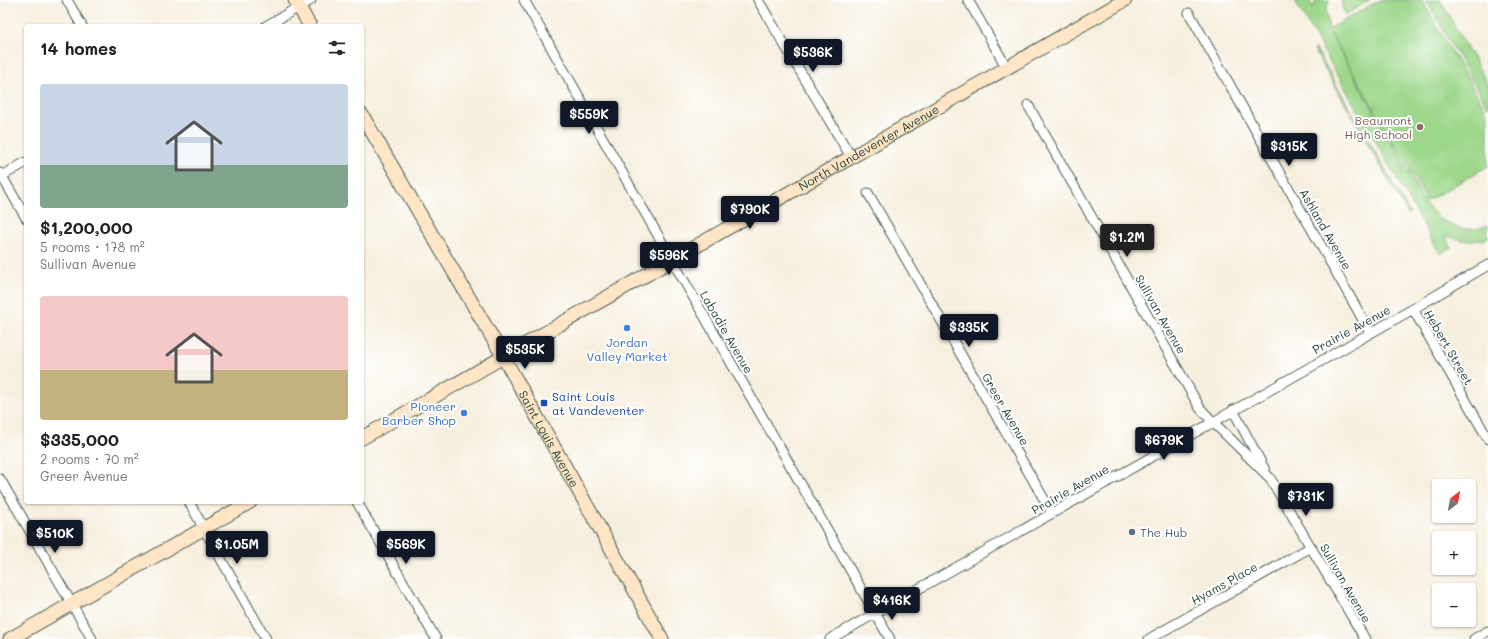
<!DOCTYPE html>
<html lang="en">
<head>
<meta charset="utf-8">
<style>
  :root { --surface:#fff; --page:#f2f2f2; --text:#222; --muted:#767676; --accent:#111827 }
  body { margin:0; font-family:Mali,sans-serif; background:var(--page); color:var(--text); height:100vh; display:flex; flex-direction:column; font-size:15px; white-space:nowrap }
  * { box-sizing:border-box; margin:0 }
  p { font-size:13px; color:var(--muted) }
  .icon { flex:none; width:22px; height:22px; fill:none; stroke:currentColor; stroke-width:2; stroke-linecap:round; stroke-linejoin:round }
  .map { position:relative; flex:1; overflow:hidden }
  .panel { position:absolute; left:24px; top:24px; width:340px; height:480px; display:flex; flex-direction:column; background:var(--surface); border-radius:4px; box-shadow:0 1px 3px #0004 }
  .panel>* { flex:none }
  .needle { width:26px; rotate:31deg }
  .controls { position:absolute; left:1432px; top:479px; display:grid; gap:8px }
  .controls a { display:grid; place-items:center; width:44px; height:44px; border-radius:4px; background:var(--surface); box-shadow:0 1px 3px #0004; font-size:20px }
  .price { position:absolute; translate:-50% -34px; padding:0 9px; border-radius:4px; background:var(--accent); color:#fff; font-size:13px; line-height:26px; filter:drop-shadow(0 1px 2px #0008) }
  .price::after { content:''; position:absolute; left:50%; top:24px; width:12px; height:9px; margin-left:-6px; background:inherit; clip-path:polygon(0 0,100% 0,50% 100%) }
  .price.active { background:#222; color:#fff }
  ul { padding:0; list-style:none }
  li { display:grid; align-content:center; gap:8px; height:212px; padding:0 16px }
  li span { display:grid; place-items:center; height:124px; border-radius:4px; color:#555 }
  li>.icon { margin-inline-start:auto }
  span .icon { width:72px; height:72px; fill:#fffc; stroke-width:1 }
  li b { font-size:17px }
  h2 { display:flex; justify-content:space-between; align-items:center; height:48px; padding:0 16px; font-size:17px }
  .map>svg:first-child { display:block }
  .green { fill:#9cd78a; stroke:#5e8a5f }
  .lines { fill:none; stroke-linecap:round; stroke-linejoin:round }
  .street-casing { stroke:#3f584e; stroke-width:11 }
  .secondary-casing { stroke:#3f584e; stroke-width:15 }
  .street { stroke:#fff; stroke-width:9 }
  .secondary { stroke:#fde5c5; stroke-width:13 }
  .education-dot { fill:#8d6e63; stroke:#fff; stroke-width:1.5 }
  .shop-dot { fill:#3f7fe0; stroke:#fff; stroke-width:1.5 }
  .transit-dot { fill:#1a4fb4; stroke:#fff; stroke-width:1.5 }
  .service-dot { fill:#5c6f8a; stroke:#fff; stroke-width:1.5 }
  .labels { text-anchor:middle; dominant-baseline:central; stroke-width:4; stroke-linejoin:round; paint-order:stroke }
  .education-label { font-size:12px; fill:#785e54; stroke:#fff; text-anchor:end }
  .street-label { font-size:12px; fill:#1f3d34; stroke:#fff }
  .shop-label { font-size:12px; fill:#366cbe; stroke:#fff }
  .transit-label { font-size:12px; fill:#164399; stroke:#fff; text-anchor:start }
  .service-label { font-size:12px; fill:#4e5e75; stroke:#fff; text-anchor:start }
</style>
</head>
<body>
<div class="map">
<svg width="1488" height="639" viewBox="0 0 1488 639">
  <rect width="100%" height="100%" fill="#fff"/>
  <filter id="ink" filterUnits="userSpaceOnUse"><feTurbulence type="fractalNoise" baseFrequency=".025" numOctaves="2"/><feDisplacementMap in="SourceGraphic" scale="8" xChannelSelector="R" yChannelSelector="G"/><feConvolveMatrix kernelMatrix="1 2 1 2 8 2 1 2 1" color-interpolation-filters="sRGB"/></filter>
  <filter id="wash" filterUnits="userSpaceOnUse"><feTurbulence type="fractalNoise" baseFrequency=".012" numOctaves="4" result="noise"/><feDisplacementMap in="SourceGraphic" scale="16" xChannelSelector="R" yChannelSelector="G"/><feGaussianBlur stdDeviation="0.9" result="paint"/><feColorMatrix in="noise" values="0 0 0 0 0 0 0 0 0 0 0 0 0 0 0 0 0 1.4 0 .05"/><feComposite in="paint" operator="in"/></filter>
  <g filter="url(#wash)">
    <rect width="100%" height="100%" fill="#f7efde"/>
    <g class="green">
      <path d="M1297,0H1309L1313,8L1316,0H1329L1326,12L1329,29L1380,0H1422L1488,114V166L1427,201L1331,34L1425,203C1441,223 1462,236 1488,225V238C1474,243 1458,241 1445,235L1451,248L1440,254L1295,1Z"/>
      <polygon points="1342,0 1370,0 1345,15 1342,7"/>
      <polygon points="1426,0 1440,0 1488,84 1488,108"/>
      <polygon points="1316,49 1360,126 1364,124 1369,133 1366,136 1410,213 1408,214 1364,137 1361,138 1356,129 1359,127 1314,50"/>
    </g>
  </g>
  <g filter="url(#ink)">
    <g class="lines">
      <g class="street-casing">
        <g id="street">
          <polyline points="67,0 82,26"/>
          <polyline points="524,0 672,260 890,639"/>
          <polyline points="758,0 851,157"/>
          <polyline points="968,0 1007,68"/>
          <polyline points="1189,13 1370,332"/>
          <polyline points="266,26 311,0"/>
          <polyline points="1028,105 1200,408 1212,421 1270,478 1365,639"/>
          <polyline points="0,173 26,218"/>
          <polyline points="0,177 26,162"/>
          <polyline points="868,193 1052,513"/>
          <polyline points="1413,309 1488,439"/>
          <polyline points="1233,410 1265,470"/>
          <polyline points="0,479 92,639"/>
          <polyline points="189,502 266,639"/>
          <polyline points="357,502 436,639"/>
          <polyline points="830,639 1413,309 1488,265"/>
          <polyline points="1149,639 1311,547"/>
          <polyline points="1474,639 1488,631"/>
        </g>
      </g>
      <g class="secondary-casing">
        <g id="secondary">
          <polyline points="295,0 310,26"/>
          <path id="s1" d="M362,115L496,344L662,639"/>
          <path id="s2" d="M362,438L1125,0"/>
          <polyline points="10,639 250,502"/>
        </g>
      </g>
      <use href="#street" class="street"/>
      <use href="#secondary" class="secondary"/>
    </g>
  </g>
  <circle class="education-dot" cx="1420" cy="127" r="4"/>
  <g class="shop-dot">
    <circle cx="627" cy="328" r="4"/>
    <circle cx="464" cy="413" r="4"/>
  </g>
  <rect class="transit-dot" x="540" y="399" width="8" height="8" rx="2"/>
  <circle class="service-dot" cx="1132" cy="532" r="4"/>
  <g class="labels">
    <g class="education-label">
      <text x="1412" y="120">Beaumont<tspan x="1412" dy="14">High School</tspan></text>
    </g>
    <g class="street-label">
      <text stroke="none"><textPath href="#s2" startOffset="584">North Vandeventer Avenue</textPath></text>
      <text transform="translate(1326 229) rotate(60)">Ashland Avenue</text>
      <text transform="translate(1161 314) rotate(60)">Sullivan Avenue</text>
      <text transform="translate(1351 329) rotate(-29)">Prairie Avenue</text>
      <text transform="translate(727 332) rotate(60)">Labadie Avenue</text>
      <text transform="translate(1449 347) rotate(60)">Hebert Street</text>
      <text transform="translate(1006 409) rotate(60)">Greer Avenue</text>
      <text stroke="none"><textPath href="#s1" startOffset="374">Saint Louis Avenue</textPath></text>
      <text transform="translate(1070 489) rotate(-30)">Prairie Avenue</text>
      <text transform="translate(1224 583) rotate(-29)">Hyams Place</text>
      <text transform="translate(1346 583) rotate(60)">Sullivan Avenue</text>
    </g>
    <g class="shop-label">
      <text x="627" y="342">Jordan<tspan x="627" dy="14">Valley Market</tspan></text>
      <text x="456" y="406" text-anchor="end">Pioneer<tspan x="456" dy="14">Barber Shop</tspan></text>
    </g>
    <g class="transit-label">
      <text x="552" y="396">Saint Louis<tspan x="552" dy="14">at Vandeventer</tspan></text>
    </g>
    <g class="service-label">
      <text x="1140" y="532">The Hub</text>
    </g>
  </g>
</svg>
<div class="controls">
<a><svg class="needle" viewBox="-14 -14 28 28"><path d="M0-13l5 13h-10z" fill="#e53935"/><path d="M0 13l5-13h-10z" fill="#767676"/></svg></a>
<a>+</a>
<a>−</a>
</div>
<b class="price" style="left:813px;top:73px">$536K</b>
<b class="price" style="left:589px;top:135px">$559K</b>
<b class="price" style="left:1289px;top:167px">$315K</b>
<b class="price" style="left:750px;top:230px">$790K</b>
<b class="price active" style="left:1127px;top:258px">$1.2M</b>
<b class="price" style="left:669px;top:276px">$596K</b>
<b class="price" style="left:969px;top:348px">$335K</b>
<b class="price" style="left:525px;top:370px">$535K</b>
<b class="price" style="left:1164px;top:461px">$679K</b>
<b class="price" style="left:1306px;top:517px">$731K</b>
<b class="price" style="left:55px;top:554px">$510K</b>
<b class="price" style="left:237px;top:565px">$1.05M</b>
<b class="price" style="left:406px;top:565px">$569K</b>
<b class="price" style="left:892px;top:621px">$416K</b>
<section class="panel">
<h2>14 homes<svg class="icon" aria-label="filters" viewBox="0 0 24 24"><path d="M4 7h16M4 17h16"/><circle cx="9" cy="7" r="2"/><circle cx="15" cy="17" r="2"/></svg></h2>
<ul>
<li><span style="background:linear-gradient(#c9d6e8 65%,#7fa58c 0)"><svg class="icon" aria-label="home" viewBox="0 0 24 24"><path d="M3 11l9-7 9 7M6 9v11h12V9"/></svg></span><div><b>$1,200,000</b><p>5 rooms · 178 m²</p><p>Sullivan Avenue</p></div></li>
<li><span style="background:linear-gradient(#f6c9c9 60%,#c2b280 0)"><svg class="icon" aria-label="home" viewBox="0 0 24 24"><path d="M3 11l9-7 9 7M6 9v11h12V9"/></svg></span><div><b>$335,000</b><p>2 rooms · 70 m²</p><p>Greer Avenue</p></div></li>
</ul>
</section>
</div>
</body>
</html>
